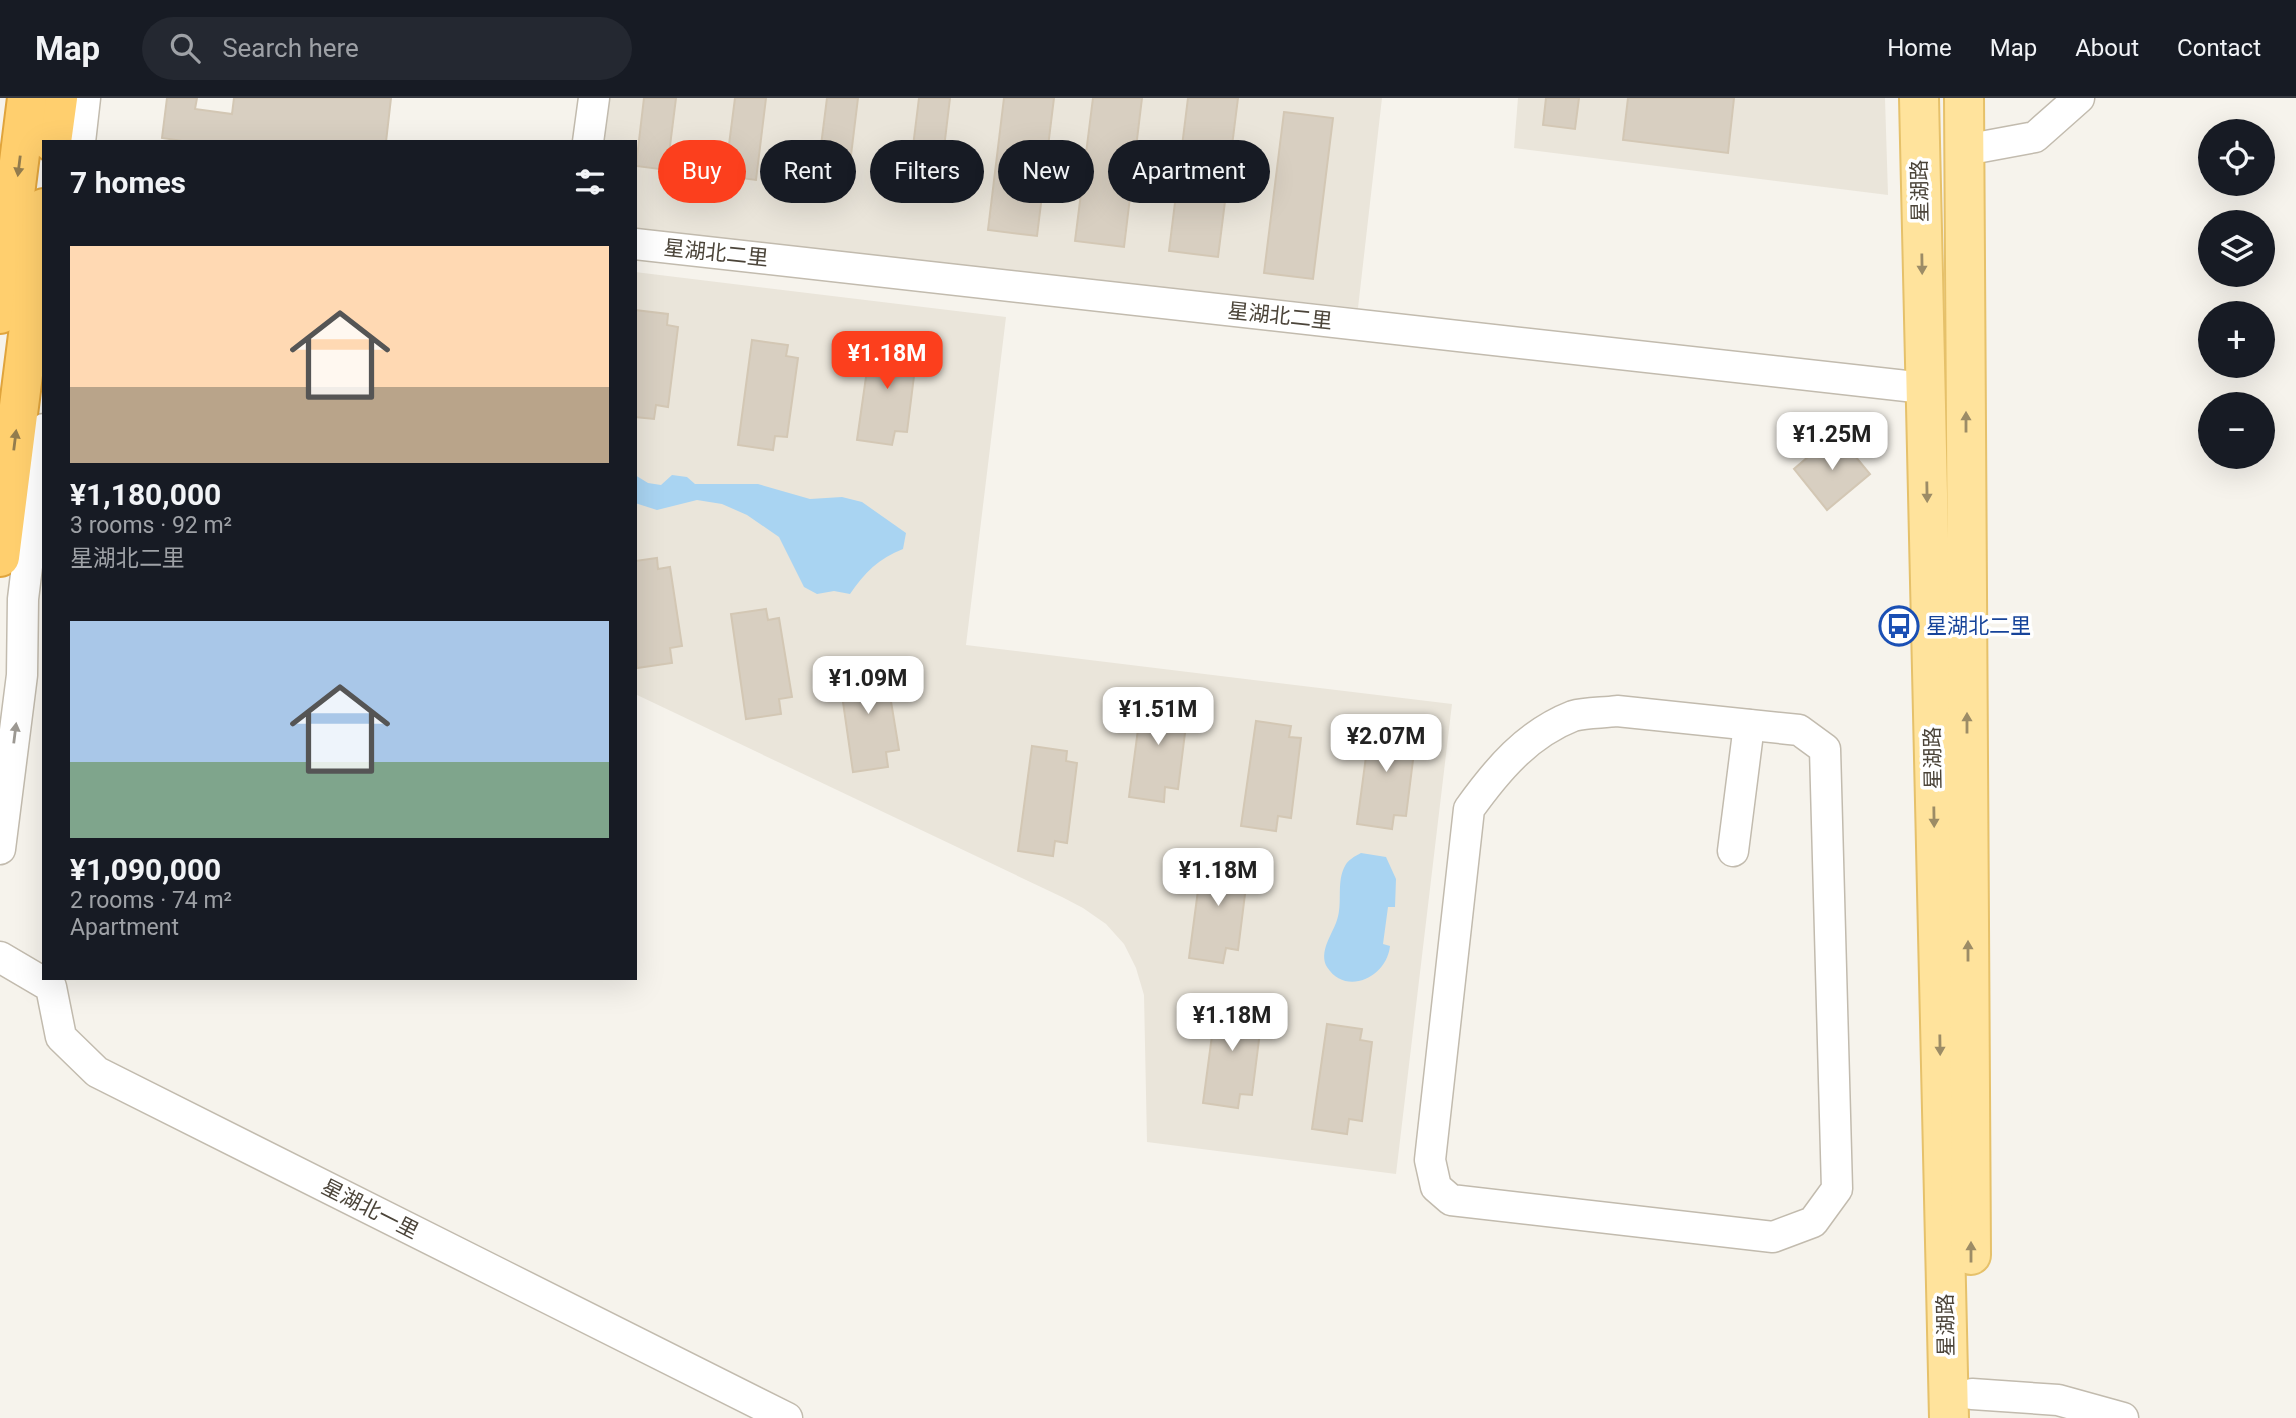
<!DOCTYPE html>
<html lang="en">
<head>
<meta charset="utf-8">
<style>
  :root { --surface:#171b24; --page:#242831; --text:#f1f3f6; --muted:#9ea1a6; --line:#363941; --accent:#fc3f1d }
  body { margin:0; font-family:Roboto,"Noto Sans SC",sans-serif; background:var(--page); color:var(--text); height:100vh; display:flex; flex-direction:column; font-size:26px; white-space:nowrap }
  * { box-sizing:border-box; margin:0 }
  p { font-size:23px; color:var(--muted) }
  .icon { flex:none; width:38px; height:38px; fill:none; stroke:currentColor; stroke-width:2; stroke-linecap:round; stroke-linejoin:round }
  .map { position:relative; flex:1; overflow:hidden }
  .drawer { position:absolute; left:42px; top:42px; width:595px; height:840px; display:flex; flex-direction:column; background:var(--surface); border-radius:0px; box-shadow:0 7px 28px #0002 }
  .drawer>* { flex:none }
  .guide { position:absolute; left:658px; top:42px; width:665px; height:63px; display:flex; gap:14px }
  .buttons { position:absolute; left:2198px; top:21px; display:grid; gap:14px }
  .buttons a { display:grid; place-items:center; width:77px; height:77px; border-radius:50%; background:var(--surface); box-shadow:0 7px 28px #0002; font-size:35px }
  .price { position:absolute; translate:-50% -60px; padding:0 16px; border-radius:14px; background:#fff; color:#222; font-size:23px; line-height:46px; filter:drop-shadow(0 2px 4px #0008) }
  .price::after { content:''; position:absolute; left:50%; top:42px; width:21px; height:16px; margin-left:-10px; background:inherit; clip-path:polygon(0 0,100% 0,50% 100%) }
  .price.on { background:var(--accent); color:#fff }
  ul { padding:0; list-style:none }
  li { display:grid; align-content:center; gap:14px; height:371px; padding:0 28px }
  li span { display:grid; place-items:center; height:217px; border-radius:0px; color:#555 }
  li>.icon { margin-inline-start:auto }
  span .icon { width:126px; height:126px; fill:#fffc; stroke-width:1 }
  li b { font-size:30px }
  h2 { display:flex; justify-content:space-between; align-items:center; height:84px; padding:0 28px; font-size:30px }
  .pill { padding:0 24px; border-radius:32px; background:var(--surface); box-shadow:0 7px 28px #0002; font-size:24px; line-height:63px }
  .pill.on { background:var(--accent); color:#fff }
  header { display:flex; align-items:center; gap:42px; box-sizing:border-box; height:98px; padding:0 35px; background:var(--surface); border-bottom:2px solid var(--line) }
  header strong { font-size:33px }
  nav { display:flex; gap:38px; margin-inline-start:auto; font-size:24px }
  .search { width:490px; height:63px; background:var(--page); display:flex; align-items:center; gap:18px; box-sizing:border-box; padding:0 24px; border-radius:38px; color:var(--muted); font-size:26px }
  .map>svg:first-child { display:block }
  .residential { fill:#eae5da }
  .water { fill:#a9d4f2 }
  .building { fill:#d8cfc1; stroke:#d3c7b4; stroke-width:2 }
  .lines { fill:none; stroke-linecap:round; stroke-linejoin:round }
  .minor-casing { stroke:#c2bbae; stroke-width:33 }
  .major-casing { stroke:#e6c16a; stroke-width:42 }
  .highway-casing { stroke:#e0a43c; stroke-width:42 }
  .minor { stroke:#fff; stroke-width:30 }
  .major { stroke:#ffe39c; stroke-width:38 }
  .highway { stroke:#ffcf6e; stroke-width:38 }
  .oneway { fill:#937c4e }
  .oneway2 { fill:#9c8c66 }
  .oneway3 { fill:#9c9892 }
  .labels { text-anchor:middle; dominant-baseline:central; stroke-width:7; stroke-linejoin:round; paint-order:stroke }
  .street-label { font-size:21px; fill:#4b4439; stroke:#fff }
  .transit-label { font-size:21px; fill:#164399; stroke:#fff; text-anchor:start }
</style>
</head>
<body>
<header>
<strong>Map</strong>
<div class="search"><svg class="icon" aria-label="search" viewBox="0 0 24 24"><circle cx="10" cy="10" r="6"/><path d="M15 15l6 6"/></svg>Search here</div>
<nav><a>Home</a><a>Map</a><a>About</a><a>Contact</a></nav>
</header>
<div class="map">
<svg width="2296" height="1320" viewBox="0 0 2296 1320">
  <rect width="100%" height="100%" fill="#f6f3ec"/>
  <g class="residential">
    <polygon points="609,0 1382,0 1358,210 635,132 635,44 604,44"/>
    <polygon points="1518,0 1885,0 1888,97 1514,50"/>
    <polygon points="635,174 1006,219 966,547 1452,606 1396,1076 1147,1044 1144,897 1136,870 1124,846 1106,826 1083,810 1062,799 635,596"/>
  </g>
  <g class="water">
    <path d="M635,377L648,385L661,387L672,377L687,379L695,386H758L810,401L842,399L862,404L906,435L903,451C879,460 864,475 850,496L834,493L817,496L804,489L779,439L747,417L722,406L697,402L657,412L635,405Z"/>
    <path d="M1361,755L1386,759L1396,781L1395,809H1388L1383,846L1390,848C1387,879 1346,899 1327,869C1318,854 1333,835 1337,822C1343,805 1336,784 1345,768C1348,762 1355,758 1361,755Z"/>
  </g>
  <g class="building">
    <polygon points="167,0 197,0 195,11 232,16 234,0 391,0 386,44 189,44 162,40"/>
    <polygon points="644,0 676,0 667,72 636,68"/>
    <polygon points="735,0 766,0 756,82 725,78"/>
    <polygon points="827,0 858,0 847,90 816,87"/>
    <polygon points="919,0 950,0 938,100 907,97"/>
    <polygon points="1004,0 1054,0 1037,138 988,132"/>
    <polygon points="1093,0 1142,0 1124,149 1075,143"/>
    <polygon points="1188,0 1238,0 1218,159 1169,153"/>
    <polygon points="1546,0 1579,0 1575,31 1543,27"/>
    <polygon points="1628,0 1734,0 1728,55 1623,42"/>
    <polygon points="1284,14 1333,20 1313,181 1264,175"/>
    <polygon points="635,212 668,216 667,227 678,229 668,309 656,307 654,321 635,319"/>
    <polygon points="872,237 907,242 905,253 917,254 907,334 895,333 892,347 857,342"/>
    <polygon points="752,242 788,247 786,258 798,260 787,339 775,338 773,352 738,347"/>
    <polygon points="1836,335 1870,376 1827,412 1794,371"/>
    <polygon points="657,460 658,471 670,469 682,548 670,550 672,565 637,570 635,463"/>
    <polygon points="766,511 768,522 779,520 792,599 779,601 781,616 746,621 731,516"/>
    <polygon points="873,564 875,574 886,573 899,652 886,654 888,669 853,674 838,569"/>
    <polygon points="1143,594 1178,599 1177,610 1188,611 1178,691 1165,689 1164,704 1129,699"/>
    <polygon points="1371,621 1406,626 1405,637 1416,638 1406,718 1394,717 1392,731 1357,726"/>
    <polygon points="1256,623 1291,628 1289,639 1301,640 1291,720 1278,718 1276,733 1241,728"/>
    <polygon points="1032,648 1067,653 1066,663 1077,665 1067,745 1055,743 1053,758 1018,753"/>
    <polygon points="1203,755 1238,760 1237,770 1248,772 1238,852 1226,850 1223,865 1189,860"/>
    <polygon points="1217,900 1252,905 1251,916 1262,918 1252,997 1240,996 1238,1010 1203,1005"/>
    <polygon points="1327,926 1362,931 1360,942 1372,944 1362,1023 1349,1021 1347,1036 1312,1031"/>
  </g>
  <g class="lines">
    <g class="minor-casing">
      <g id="minor">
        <polyline points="80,44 85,0"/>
        <polyline points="588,44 594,0"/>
        <polyline points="1965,52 2035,39 2079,0"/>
        <polyline points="635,146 1924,290"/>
        <path d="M1617,613L1799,632L1825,651L1837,1091L1813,1124L1773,1139L1451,1102L1436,1089L1430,1062L1469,711C1497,672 1527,636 1573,618C1586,614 1603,615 1617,613Z"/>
        <polyline points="0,751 22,577 23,501 44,331"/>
        <polyline points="1733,753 1749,627"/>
        <polyline points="0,859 51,889 61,939 97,974 787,1320"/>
        <polyline points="1972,1296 2058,1302 2123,1320"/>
      </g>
    </g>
    <g class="major-casing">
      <g id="major">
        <polyline points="1919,0 1949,1320"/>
        <polyline points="1964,0 1971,1157"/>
      </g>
    </g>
    <g class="highway-casing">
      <g id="highway">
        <polyline points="52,44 58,0"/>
        <polyline points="0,216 27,0"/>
        <polyline points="0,459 44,110"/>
      </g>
    </g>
    <use href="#minor" class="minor"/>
    <use href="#major" class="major"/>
    <use href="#highway" class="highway"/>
  </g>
  <defs><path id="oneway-solid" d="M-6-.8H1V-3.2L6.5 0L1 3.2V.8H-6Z" transform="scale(1.75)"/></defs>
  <g class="oneway">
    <use href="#oneway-solid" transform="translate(19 68) rotate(97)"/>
    <use href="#oneway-solid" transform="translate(15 342) rotate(-83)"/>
  </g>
  <g class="oneway2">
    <use href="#oneway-solid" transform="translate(1922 166) rotate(89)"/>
    <use href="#oneway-solid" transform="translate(1966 324) rotate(-90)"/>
    <use href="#oneway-solid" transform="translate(1927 394) rotate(89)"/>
    <use href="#oneway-solid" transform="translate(1967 625) rotate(-90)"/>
    <use href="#oneway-solid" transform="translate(1934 719) rotate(89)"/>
    <use href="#oneway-solid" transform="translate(1968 853) rotate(-90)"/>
    <use href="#oneway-solid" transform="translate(1940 947) rotate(89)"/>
    <use href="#oneway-solid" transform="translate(1971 1154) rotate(-90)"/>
  </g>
  <use class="oneway3" href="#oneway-solid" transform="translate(15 635) rotate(-83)"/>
  <defs>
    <g id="bus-ring" transform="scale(2.0125)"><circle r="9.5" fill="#fff" stroke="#1a4fb4" stroke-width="1.5"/><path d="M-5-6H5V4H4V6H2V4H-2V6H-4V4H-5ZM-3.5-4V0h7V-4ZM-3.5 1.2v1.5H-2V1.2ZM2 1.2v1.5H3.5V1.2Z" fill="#1a4fb4"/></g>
  </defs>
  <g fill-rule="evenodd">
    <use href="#bus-ring" x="1899" y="528"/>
  </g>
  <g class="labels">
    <g class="street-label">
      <text transform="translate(1920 93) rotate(-91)">星湖路</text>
      <text transform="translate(716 155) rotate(6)">星湖北二里</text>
      <text transform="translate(1280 218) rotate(6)">星湖北二里</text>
      <text transform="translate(1933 660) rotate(-91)">星湖路</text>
      <text transform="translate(370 1111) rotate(27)">星湖北一里</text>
      <text transform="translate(1946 1227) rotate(-91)">星湖路</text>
    </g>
    <g class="transit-label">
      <text x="1926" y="528">星湖北二里</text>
    </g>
  </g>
</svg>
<div class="buttons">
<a><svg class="icon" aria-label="locate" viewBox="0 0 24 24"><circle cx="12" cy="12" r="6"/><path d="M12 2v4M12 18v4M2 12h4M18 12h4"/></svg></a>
<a><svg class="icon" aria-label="layers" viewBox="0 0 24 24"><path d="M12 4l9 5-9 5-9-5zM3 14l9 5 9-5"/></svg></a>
<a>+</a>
<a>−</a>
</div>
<b class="price on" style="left:887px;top:293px">¥1.18M</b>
<b class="price" style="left:1832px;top:374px">¥1.25M</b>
<b class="price" style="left:868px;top:618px">¥1.09M</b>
<b class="price" style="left:1158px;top:649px">¥1.51M</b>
<b class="price" style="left:1386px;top:676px">¥2.07M</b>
<b class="price" style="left:1218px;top:810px">¥1.18M</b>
<b class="price" style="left:1232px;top:955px">¥1.18M</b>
<div class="guide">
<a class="pill on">Buy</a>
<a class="pill">Rent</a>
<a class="pill">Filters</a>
<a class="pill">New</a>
<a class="pill">Apartment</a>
</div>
<section class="drawer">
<h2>7 homes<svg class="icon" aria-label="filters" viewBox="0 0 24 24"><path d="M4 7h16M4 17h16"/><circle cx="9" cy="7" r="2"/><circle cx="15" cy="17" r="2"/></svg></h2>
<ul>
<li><span style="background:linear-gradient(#ffd9b3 65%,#b9a48a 0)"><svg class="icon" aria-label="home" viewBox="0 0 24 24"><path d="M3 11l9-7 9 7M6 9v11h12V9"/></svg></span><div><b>¥1,180,000</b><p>3 rooms · 92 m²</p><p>星湖北二里</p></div></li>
<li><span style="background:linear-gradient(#a9c7e8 65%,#7fa58c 0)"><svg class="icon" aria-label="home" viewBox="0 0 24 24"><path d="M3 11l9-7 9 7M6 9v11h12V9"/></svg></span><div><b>¥1,090,000</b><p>2 rooms · 74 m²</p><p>Apartment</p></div></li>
</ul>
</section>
</div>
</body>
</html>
